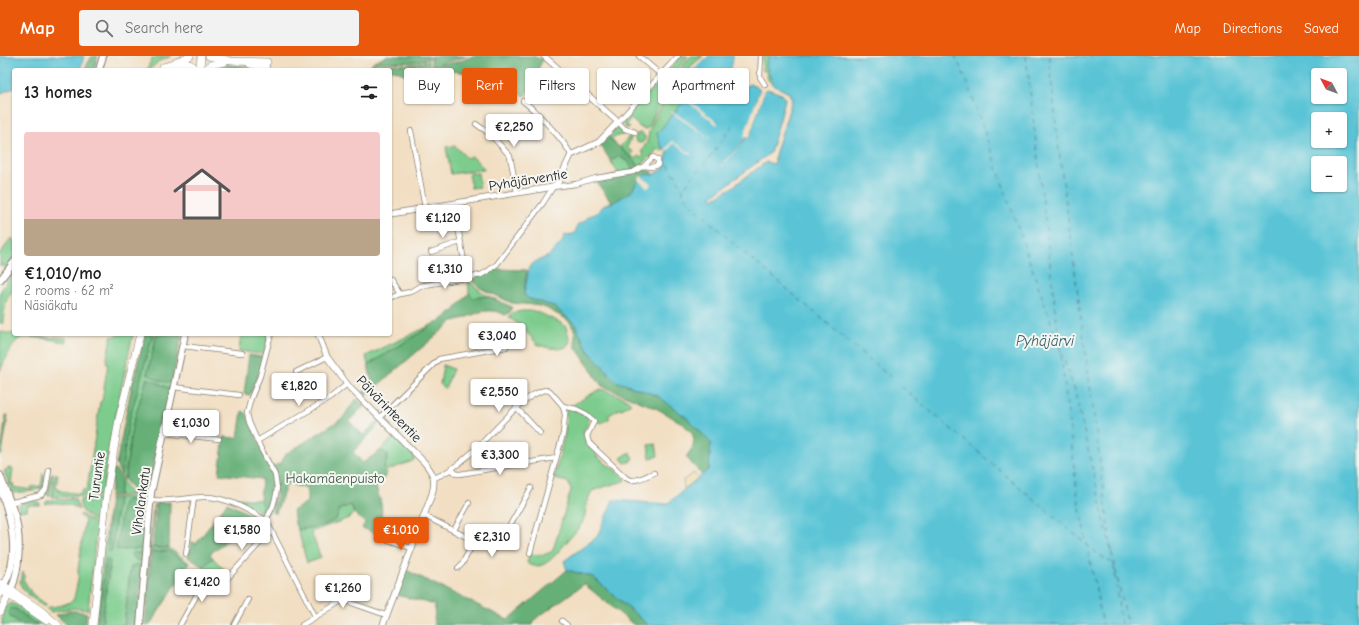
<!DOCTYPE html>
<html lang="en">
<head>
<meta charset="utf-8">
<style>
  :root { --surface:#fff; --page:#f2f2f2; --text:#202124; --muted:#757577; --line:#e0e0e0; --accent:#ea580c }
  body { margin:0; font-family:"Comic Neue",sans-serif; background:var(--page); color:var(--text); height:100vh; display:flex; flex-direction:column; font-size:15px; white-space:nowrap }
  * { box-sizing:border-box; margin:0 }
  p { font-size:13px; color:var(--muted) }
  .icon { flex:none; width:22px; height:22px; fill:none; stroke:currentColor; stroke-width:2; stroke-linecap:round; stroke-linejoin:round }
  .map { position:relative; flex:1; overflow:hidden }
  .details { position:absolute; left:12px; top:12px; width:380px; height:268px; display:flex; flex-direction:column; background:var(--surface); border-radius:4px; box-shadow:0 1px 3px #0004 }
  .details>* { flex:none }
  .hud { position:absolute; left:404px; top:12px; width:380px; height:36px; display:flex; gap:8px }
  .needle { width:26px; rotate:311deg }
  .controls { position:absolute; left:1311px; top:12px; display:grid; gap:8px }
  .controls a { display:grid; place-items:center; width:36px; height:36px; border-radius:4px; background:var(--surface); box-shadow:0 1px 3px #0004; font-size:20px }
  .price { position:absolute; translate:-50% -34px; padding:0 9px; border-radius:4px; background:#fff; color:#222; font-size:13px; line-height:26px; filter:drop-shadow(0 1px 2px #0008) }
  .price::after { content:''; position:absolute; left:50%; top:24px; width:12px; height:9px; margin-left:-6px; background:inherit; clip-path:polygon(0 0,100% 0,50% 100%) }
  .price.selected { background:var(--accent); color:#fff }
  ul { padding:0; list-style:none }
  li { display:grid; align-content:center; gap:8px; height:212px; padding:0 12px }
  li+li { border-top:1px solid var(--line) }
  li span { display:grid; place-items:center; height:124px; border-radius:4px; color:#555 }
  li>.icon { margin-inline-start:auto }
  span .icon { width:72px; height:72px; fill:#fffc; stroke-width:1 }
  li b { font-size:17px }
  h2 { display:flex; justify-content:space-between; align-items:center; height:48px; padding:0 12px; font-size:17px }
  .pill { padding:0 14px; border-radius:4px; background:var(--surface); box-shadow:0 1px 3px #0004; font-size:14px; line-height:36px }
  .pill.selected { background:var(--accent); color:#fff }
  header { display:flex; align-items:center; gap:24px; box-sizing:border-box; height:56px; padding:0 20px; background:var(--accent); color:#fff }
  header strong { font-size:19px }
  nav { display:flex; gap:22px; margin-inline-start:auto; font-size:14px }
  .search { width:280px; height:36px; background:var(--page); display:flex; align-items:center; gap:10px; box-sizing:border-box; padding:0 14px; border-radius:4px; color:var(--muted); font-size:15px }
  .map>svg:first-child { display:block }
  .green { fill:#7dcc8d; stroke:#4c7454 }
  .forest { fill:#66b078; stroke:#41664a }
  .sand { fill:#eeda9e; stroke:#857b5d }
  .water { fill:#5ac4d6; stroke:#3b7079; fill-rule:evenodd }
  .pier { fill:#f2dfc3 }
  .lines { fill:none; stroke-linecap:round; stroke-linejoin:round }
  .ferry { stroke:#355f66; stroke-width:1; stroke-dasharray:5 4; stroke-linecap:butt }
  .minor-casing { stroke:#877e70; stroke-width:6 }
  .tertiary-casing { stroke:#877e70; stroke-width:7 }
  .secondary-casing { stroke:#877e70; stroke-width:8 }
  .primary-casing { stroke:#877e70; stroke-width:8 }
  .trunk-casing { stroke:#877e70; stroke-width:8 }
  .minor { stroke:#fff; stroke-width:4.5 }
  .tertiary { stroke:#fff; stroke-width:5.5 }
  .secondary { stroke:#fff; stroke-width:6 }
  .primary { stroke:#fff; stroke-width:7 }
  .trunk { stroke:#fff; stroke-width:7 }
  .labels { text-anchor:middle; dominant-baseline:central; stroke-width:4; stroke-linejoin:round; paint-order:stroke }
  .street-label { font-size:14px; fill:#1c1c1c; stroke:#f6f6f2 }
  .park-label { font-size:14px; fill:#3e5a44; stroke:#f6f6f2 }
  .water-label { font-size:15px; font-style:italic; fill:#355f66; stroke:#f6f6f2 }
</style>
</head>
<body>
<header>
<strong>Map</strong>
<div class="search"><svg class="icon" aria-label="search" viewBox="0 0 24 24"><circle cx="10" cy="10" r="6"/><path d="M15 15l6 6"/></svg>Search here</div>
<nav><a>Map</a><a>Directions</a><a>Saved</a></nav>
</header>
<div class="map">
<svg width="1359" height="569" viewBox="0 0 1359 569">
  <rect width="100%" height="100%" fill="#f6f6f2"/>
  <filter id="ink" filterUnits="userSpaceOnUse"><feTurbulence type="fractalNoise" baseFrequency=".025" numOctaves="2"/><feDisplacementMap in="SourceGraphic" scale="8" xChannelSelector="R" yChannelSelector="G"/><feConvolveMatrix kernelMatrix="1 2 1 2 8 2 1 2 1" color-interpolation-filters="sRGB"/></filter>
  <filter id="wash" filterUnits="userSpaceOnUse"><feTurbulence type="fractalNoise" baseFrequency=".012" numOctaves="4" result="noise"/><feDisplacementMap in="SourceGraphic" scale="16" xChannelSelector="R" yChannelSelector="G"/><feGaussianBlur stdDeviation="0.9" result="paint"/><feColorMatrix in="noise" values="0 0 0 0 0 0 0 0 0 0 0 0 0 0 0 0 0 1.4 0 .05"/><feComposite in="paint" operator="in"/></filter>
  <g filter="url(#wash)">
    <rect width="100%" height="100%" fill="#f2dfc3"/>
    <g class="green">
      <polygon points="165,0 172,0 159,5 149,14 147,14 152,2"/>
      <polygon points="681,0 688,0 681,8 648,72 646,73 641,72 631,63 626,68 630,72 626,72 622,67 623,65"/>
      <path d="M691,0H703L690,11V29L688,33V43L680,49L657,78L661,90L666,93L664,95L657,93L652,100L639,110L635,105L620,91L632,77H633L627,92L633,96L631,99L636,103L638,100L641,101L644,98L641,96L647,86L650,72L664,46L674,48C686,38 678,31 679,20C680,12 686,5 691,0Z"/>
      <polygon points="763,0 769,0 766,9 773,29 768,24 766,15 762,14"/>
      <polygon points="228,8 249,10 259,14 252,14 243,11 228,11 222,14 207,14 215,9"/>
      <path d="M616,72L628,76C623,81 618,77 612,84L608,81Z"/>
      <circle cx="640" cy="82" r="5"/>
      <polygon points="455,90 467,102 472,100 485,113 451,118 446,91"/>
      <polygon points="619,100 630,107 633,114 618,117 610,104 615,103"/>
      <polygon points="478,117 480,131 471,132 469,118"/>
      <polygon points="11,182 14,184 14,201 7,210 0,210 0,198"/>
      <polygon points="14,215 14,231 6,245 3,267 0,267 0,236"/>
      <polygon points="468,225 482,236 488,240 474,242 469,237 469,234"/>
      <polygon points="522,255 534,255 540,257 563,268 566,271 570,285 568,289 566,291 559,293 545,291 537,288 523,272 509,261 512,257"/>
      <polygon points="429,270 428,272 368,309 366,300"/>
      <path d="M0,276L53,282L54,281L66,282V286C57,285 25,278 19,283C12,288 4,307 0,315Z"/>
      <polygon points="118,278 133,278 111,381 102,440 52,441 55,418 58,418 56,432 59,433 59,435 81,438 82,434 87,434 100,346 102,345 108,307 106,307 111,281 116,280"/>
      <polygon points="153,278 157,278 147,318 172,327 171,333 147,322 132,370 124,424 121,419 128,369"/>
      <polygon points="241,278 269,278 264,298 262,298 239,295"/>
      <polygon points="443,309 453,313 445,333 440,328"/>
      <path d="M601,333C608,336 627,341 631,347L622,353L620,352L608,360L610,362L603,366L600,367L587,357L571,350L593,337Z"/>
      <path d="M568,352L587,360L590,364L583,376L598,395L596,400L626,422L624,425L597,433L592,435C586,444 587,457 582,467C579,473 574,477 570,482C560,493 544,519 527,507L530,497C537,501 548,499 553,494L571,434L568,426L554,423L565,377L566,353Z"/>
      <polygon points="6,359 8,359 2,398 0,399 0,389 2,389"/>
      <polygon points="394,381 414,399 414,403 413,405 385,415 384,414 388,399 381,394"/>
      <polygon points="656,388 658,400 650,402 648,389"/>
      <polygon points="630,396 633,402 630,406 625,407 621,402"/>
      <polygon points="8,412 13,413 11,428 14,428 13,431 31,434 31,431 41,430 43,417 45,419 44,429 41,434 39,432 33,435 14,437 12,436 4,415"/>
      <polygon points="53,417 50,439 49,440 46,438 48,434 50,420"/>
      <polygon points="121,422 130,438 148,435 139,439 119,440"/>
      <polygon points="146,441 146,472 140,468 140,449 136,445 127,444 117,494 144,493 141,505 143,504 142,511 131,511 130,516 124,569 102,569 110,505 106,504 97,569 95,569 108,459 108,494 110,496 112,494 118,442"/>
      <polygon points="234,442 260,444 262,446 261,456"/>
      <path d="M75,443L79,454C73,447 54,446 45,448L47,445L51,444Z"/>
      <path d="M80,443H102L98,464L95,465C87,460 78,454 80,443Z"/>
      <polygon points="36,445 40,447 40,449 28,449 27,454 19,455 18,450 24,446"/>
      <polygon points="155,448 146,542 145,537 153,451"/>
      <polygon points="351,449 354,457 349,462 311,476 321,502 307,507 298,474 325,469 336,463 340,453"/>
      <path d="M81,458L97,469L88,554L73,552L51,556L47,553L50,551C57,551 69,548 74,543C75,535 80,521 78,514L85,464L80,460Z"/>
      <polygon points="152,492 169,492 190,507 189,508 169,495 152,496"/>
      <polygon points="213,502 228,518 224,523 220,523 203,511"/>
      <path d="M23,516L25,520L23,523L32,538L47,549L45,551C38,547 20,534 20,526C20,523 22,519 23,516Z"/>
      <polygon points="212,520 225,529 218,537 205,530 209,521"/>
      <path d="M10,547L19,550L46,569C32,569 25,561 16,552L10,560L21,569H2C2,561 2,551 10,547Z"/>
    </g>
    <g class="forest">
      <polygon points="92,0 98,0 94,14 84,14"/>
      <path d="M387,0H429V3C409,9 392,5 372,7Z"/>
      <polygon points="431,0 468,0 433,10 431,9"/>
      <path d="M472,0H534L537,2L543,3L525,40L469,17L432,13C444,6 460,8 472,0Z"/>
      <path d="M428,5L430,13L425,27L392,13L390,16V14H368L371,9C390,7 409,11 428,5Z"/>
      <polygon points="228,11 243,11 252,14 222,14"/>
      <polygon points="608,81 635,105 639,110 633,114 629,107 619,100 615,103 610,104 600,88"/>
      <polygon points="643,112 653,116 654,119 640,125 636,128 631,136 612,147 595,124"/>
      <polygon points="494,213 527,214 524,238 527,242 553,250 575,268 587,293 616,325 658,340 687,362 711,387 709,413 702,419 686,401 693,391 694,383 692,377 682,367 656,352 602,330 575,290 575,276 571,268 566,263 546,252 535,249 512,247 482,233 473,226 474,222"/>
      <path d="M469,237L474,242L488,240L512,251L509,257L505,259C485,248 472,262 453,265L363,342L361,339L372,326L368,309L428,272L429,270L445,262L450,256H453Z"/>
      <polygon points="145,278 153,278 128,369 121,419 116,409 131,333"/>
      <polygon points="157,278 182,278 172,327 160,325 147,318"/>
      <polygon points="249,299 262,301 264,305 250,339 244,338"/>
      <polygon points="147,322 171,333 148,434 135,437 125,424 132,370"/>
      <path d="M357,343L364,350L349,365L363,379L378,365L380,367L353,396L363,407L381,394L388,399L384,413L387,418L376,432C384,452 383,457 377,478L362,472L365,467L354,457L351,449L340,453L336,463L325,469L298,474L295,468L293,455L307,446V433L287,427L276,457H273L272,456L277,439L272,411L281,407L286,398L343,362L348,354Z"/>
      <polygon points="242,355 246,357 274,419 275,432 272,449 267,459 261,456 262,446 260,444 262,423 219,418 224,381 238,382"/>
      <polygon points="115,413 121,422 119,440 110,440 113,414"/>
      <polygon points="110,442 118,442 112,494 110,496 108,494 108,459"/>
      <polygon points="127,444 136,445 140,449 140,468 146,472 144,493 117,494 116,493 122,450 123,447"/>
      <polygon points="170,446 169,492 153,492 157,447"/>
      <polygon points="227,447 256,461 210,498 213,502 203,511 188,501 191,485 196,488"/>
      <polygon points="169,495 189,508 150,569 145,569 152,496"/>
      <polygon points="132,497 144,497 143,504 138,505 131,500"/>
      <polygon points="108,503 110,505 102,569 97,569 106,504"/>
      <polygon points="134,509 139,509 142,511 138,569 124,569 130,516 131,511"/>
      <polygon points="406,514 508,564 567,514 593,521 648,569 634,569 584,528 534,564 533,569 434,569 435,549 397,539"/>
      <path d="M11,552C20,553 29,565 38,569H21L10,560L9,555Z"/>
      <polygon points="68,555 75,555 87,557 86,569 67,569 56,559"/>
    </g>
    <polygon class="sand" points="694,417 698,422 684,433 683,424"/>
    <g class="water">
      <polygon points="0,0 84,0 81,11 78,14 14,14 14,32 1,37 0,37"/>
      <path d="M709,0H734L725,37L728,38L732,28L744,31L750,28L756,31L760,34L745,80L746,81L745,83L721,110L747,81L749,82L764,36L767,33L782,38L785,43L781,60L770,97L712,140L713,143L731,132L766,106L774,108L775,106V99L792,44L789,37L773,29L766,9L769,0H1359V569H648L593,521L567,514L564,505L597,481L613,444L667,448L709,413L711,387L687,362L658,340L616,325L587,293L575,268L553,250L527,242L524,238L529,211L535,206L549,200L562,186L565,179L568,180L575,177L578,168L582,167L589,160L595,158L607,147H612L631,136L636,128L646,118L654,119L664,112L668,95L661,90L657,78L680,49L688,43L687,33L690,29L691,16ZM1318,19H1340V41H1318ZM1318,63H1340V85H1318ZM1318,107H1340V129H1318Z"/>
    </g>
    <g class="pier">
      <polygon points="734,0 736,1 730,27 732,28 728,38 724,37 731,18"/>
      <polygon points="760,34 762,35 747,79 762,35 764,36 749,82 747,81 722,111 721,110 745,83 746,81 744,80"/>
      <polygon points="686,42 718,67 717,69 687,45"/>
      <polygon points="672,55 709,81 709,82 673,58 671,56"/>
      <polygon points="672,85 692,98 691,99 673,87 668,95 666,93"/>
      <polygon points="641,120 651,128 648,132 638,124"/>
    </g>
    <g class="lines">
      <g class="ferry">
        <polyline points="955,0 966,23 1074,332 1128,569"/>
        <polyline points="1026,0 1059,286"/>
        <polyline points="1049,0 1058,87 1112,497"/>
        <polyline points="733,69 708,104 683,132 683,138 687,144 733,187 1099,499 1114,508"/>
        <polyline points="668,108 683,132"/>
        <polyline points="1060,291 1078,443 1103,569"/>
        <polyline points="1114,510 1121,569"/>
      </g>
    </g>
  </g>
  <g filter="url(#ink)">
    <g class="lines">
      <g class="minor-casing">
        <g id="minor">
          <polyline points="639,0 661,19"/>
          <polyline points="761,0 760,21 765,29"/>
          <polyline points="554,30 565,19"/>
          <path d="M523,45C535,54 565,85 571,99"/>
          <polyline points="476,68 490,78 510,100 517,136"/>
          <polyline points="411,75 425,152"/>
          <polyline points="635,76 625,73 618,66 678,0"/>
          <polyline points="454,148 467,222"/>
          <polyline points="431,196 460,186"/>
          <polyline points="390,223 400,238"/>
          <polyline points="390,242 400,238 410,236 420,230 481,219 488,215 497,208 543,147 553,131 576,128 596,122 633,116 644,110 653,101 658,104 658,109 652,111 644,110"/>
          <polyline points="271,278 260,320 251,342 247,357 249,366 260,391 275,419 277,432 276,439 273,450 266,464 315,560"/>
          <polyline points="183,290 242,297"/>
          <polyline points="296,316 327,301"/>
          <polyline points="174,331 239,339"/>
          <polyline points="516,351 540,377"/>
          <polyline points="380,361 439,303 506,291"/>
          <polyline points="164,377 219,383"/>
          <polyline points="257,385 330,342 347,328"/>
          <polyline points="451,413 457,418 460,418 556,402"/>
          <path d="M434,422C460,413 488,380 507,361C518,350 530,338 545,334L550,335L563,350L576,353L586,358L594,365L587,380L589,387L626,422C634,428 645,420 654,417"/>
          <path d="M150,444C167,446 186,442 203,441C226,440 247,454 266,464"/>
          <polyline points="9,447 41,439 46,433 49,414"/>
          <polyline points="425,460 492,494 497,492 531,432"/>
          <polyline points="454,474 469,447"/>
          <polyline points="380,481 411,492"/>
          <polyline points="530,497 563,378 565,359 563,350"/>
          <polyline points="186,498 194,442"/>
          <polyline points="458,512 462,508 474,486"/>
          <polyline points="224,526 271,475"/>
          <polyline points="562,565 567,569"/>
          <polyline points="180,569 209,517"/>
          <polyline points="234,569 248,543"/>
          <polyline points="302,569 343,544 386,559"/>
        </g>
      </g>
      <g class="tertiary-casing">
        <g id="tertiary">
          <polyline points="390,158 553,131 559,125 571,99 599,86 618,66 544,0"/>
          <path d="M318,278L327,301L350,332L424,406C434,418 436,423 432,438L383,569"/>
        </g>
      </g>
      <g class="secondary-casing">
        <g id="secondary">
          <polyline points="99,14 103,0"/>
          <polyline points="0,224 14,206"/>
          <path d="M0,419C5,433 11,447 15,460C21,482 20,513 11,534"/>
          <path d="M0,432C11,462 21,500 4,529"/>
          <polyline points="140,569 151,437 185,278"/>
        </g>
      </g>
      <g class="primary-casing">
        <g id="primary">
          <polyline points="0,527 40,554 58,569"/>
          <polyline points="5,536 47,565"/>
        </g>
      </g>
      <g class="trunk-casing">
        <g id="trunk">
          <polyline points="209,0 231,5 267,6"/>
          <polyline points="176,6 190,0"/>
          <polyline points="250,8 266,12"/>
          <path d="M163,11C174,8 190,3 197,14"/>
          <polyline points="200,14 201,0"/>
          <polyline points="205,14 210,9 225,6"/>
          <polyline points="0,538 4,529"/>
          <polyline points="0,556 11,534"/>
          <polyline points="93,569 107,435 119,363 140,278"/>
        </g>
      </g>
      <use href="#minor" class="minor"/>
      <use href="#tertiary" class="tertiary"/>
      <use href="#secondary" class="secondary"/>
      <use href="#primary" class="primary"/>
      <use href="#trunk" class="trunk"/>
    </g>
  </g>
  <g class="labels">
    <g class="street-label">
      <text transform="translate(528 124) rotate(-9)">Pyhäjärventie</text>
      <text transform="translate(389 353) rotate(46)">Päivärinteentie</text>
      <text transform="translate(97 420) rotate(-82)">Turuntie</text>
      <text transform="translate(141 445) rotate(-82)">Viholankatu</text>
    </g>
    <g class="park-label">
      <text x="335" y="422">Hakamäenpuisto</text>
    </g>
    <g class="water-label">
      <text x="1045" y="285">Pyhäjärvi</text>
    </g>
  </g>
</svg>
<div class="controls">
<a><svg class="needle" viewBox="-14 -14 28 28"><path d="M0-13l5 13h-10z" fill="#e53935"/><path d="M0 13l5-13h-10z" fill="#757577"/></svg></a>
<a>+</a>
<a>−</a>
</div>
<b class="price" style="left:514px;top:92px">€2,250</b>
<b class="price" style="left:443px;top:183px">€1,120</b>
<b class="price" style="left:445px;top:234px">€1,310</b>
<b class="price" style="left:497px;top:301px">€3,040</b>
<b class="price" style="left:299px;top:351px">€1,820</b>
<b class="price" style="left:499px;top:357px">€2,550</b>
<b class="price" style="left:191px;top:388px">€1,030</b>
<b class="price" style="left:500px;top:420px">€3,300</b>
<b class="price" style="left:242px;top:495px">€1,580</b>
<b class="price selected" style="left:401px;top:495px">€1,010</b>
<b class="price" style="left:492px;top:502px">€2,310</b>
<b class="price" style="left:202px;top:547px">€1,420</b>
<b class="price" style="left:343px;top:553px">€1,260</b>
<div class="hud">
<a class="pill">Buy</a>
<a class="pill selected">Rent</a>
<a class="pill">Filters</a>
<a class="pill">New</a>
<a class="pill">Apartment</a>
</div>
<section class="details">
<h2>13 homes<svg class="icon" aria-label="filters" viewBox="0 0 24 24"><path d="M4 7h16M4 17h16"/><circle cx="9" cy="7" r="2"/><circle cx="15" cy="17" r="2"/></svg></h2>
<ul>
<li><span style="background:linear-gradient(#f6c9c9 70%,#b9a48a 0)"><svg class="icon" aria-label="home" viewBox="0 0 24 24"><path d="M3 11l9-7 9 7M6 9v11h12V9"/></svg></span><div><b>€1,010/mo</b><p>2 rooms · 62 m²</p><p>Näsiäkatu</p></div></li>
</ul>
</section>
</div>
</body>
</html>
